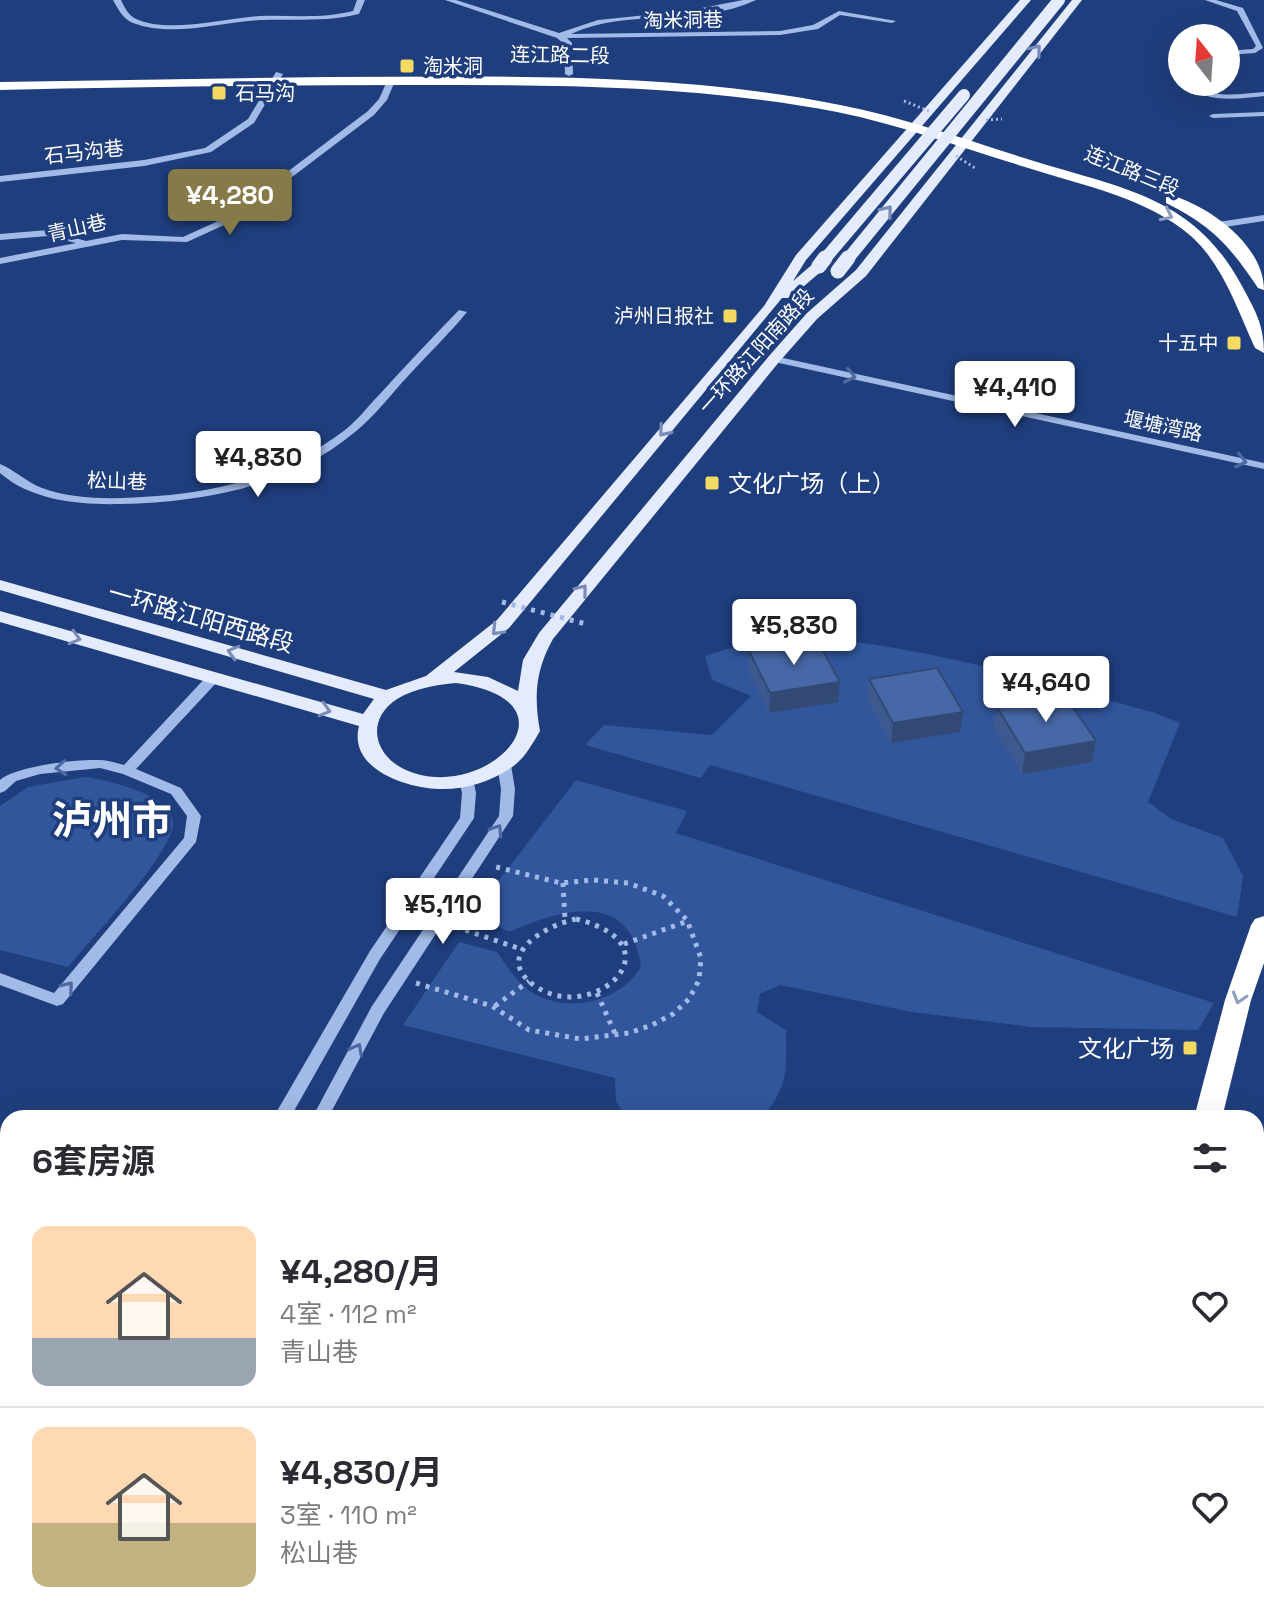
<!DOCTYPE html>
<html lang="zh">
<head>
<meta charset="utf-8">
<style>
  :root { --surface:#fff; --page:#f7f7f7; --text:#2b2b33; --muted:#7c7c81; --line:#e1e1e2; --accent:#867a48 }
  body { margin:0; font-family:"Space Grotesk","Noto Sans SC",sans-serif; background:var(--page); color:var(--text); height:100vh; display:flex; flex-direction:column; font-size:30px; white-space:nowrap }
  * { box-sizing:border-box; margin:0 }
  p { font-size:26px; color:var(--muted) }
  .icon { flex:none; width:44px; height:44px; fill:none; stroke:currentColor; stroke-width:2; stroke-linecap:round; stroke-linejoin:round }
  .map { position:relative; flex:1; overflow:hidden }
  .side { position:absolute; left:0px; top:1110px; width:1264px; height:514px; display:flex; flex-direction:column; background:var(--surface); border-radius:24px 24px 0 0; box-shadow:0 8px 32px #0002 }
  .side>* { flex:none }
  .needle { width:52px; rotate:343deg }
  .controls { position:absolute; left:1168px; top:24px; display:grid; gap:16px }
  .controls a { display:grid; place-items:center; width:72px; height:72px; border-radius:50%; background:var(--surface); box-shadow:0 8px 32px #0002; font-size:40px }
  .price { position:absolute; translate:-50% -68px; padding:0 18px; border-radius:8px; background:#fff; color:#222; font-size:26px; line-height:52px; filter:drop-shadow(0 2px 4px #0008) }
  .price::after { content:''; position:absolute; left:50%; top:48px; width:24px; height:18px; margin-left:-12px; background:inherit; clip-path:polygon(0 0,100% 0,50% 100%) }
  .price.on { background:var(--accent); color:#fff }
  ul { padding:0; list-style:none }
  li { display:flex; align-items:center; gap:24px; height:200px; padding:0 32px }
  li+li { border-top:2px solid var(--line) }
  li span { display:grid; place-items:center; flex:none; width:224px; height:160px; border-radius:16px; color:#555 }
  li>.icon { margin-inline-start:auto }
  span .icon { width:96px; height:96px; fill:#fffc; stroke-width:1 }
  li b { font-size:34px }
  h2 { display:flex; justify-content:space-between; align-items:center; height:96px; padding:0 32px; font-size:34px }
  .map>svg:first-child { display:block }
  .green { fill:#32569c }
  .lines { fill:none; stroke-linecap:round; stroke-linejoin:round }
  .path { stroke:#a2bae7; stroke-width:5; stroke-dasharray:4 6; stroke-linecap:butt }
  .minor { fill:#a2bae7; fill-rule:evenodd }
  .major { fill:#e4ebfd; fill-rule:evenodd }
  .highway { fill:#fff; fill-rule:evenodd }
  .path-bridge-far1 { stroke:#a2bae7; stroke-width:3; stroke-dasharray:2 3; stroke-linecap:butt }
  .path-bridge { stroke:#a2bae7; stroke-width:5; stroke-dasharray:4 6; stroke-linecap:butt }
  .major-bridge-far1 { stroke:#e4ebfd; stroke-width:12 }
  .major-bridge { stroke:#e4ebfd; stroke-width:15 }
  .wall { fill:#3d5990 }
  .shaded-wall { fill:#324975 }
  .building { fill:#4768a7; stroke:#324975; stroke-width:2 }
  .oneway { stroke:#788cb7 }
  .oneway2 { stroke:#8f9ebe }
  .oneway3 { stroke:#4d69a2 }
  .poi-dot { fill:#f5da62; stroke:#1f3e7d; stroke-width:3 }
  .labels { text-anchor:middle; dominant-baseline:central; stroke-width:7; stroke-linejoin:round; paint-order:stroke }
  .far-street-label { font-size:20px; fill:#fff; stroke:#1f3e7d }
  .far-poi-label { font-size:20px; fill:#fff; stroke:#1f3e7d; text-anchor:start }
  .poi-label { font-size:24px; fill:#fff; stroke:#1f3e7d; text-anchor:start }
  .street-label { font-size:24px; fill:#fff; stroke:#1f3e7d }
  .town-label { font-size:40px; font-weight:bold; fill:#fff; stroke:#1f3e7d }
</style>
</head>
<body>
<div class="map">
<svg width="1264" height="1623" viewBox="0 0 1264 1623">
  <rect width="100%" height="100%" fill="#1f3e7d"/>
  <g class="green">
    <path d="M769,636C902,637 1029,679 1155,713L1180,723L1148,802L1171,819L1223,838L1243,876L1237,917L710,765L701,778L585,745L604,725L712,735L751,696L712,680L705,656Z"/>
    <path d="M85,777C106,780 173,794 173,823C173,853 90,940 68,967L0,950V806L28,787Z"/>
    <path d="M576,780L687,811L676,833L1214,1003L1198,1030L1031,1027L912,1012L780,985L760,994L757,1012L786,1030C787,1070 788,1087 762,1118H626L616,1101L615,1078L403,1025L459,942L497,952C508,968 518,985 535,994C569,1014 623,1001 641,966C630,888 560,910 509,932L473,914Z"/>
  </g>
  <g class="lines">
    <g class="path">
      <polyline points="563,883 565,920"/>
      <path d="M576,919C682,945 593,1026 535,986C491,955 547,925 576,919Z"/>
      <polyline points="456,927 521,949"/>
      <polyline points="624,944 688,921"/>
      <polyline points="416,983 492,1006 529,1030 581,1039 629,1033 652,1025 673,1014 689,999 699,980 701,958 687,920 663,896 628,883 593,880 561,883 496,867"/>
      <polyline points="597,993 616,1036"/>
      <polyline points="495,1006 529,981"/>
    </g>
    <g class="minor">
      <path d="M113,0H121C125,8 128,15 136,19C169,34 225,18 260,16C292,15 322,19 353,11L357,0H365L359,14C326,22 295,19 261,20C220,22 173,38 133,23C123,19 118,9 113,0Z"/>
      <path d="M445,0H456L559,33L598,20L686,11L743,0H756C700,27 625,8 571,34L780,31L813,25L839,11L896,21L892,23L840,15L818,29L780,35L567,38L572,43L573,74L569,76L565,74L564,44L557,38Z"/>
      <polygon points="1205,0 1216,0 1243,8 1263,48 1255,53 1226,55 1226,51 1253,49 1256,46 1237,11"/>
      <polygon points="1182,55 1182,68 1178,66 1178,57"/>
      <polygon points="276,72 283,74 254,123 211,152 144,166 0,182 0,176 144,160 205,148 248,119"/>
      <polygon points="388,79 395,81 387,100 374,115 235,220 187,242 122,240 0,264 0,258 76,243 48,236 0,240 0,234 48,230 86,241 122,234 183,237 229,216 368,111 379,99"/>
      <path d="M1183,82H1192C1210,100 1240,94 1264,92V96C1236,99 1204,104 1183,82Z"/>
      <polygon points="1264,112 1264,116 1213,118 1209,116 1213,114"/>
      <polygon points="1264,215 1264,221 1218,228 1213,225 1218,222"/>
      <path d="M459,310L467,312C449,334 428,354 409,375C391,394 375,416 355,432C289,487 204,502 121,504C80,505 32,501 0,473V464C15,470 26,482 42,488C78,501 120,499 157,496C226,491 290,472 345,430C358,420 368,406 379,395C405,366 432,338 459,310Z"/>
      <polygon points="774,356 1264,463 1264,469 770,361 770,357"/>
      <path d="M213,674L219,678L218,681L136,769L181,788L201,816L196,842L63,1004L57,1006L0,985V973L54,993L184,838L187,816L171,794L123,774L100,768L40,774L16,781L5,791L0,793V780C16,766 77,759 99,760C107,760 116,763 124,765L208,675Z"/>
      <polygon points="504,761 511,765 515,789 513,816 384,1013 328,1118 312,1118 372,1006 499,816 501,789 497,765"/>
      <polygon points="466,774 473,779 476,793 474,818 380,959 290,1118 273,1118 370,951 460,818 462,793 459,779"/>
      <polygon points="8,1506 8,1528 0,1532 0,1510"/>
    </g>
    <path class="major" d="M1020,0H1031L806,260L793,281L814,263H824V269L790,298H782L509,628L454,672L488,677L518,691L523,660L539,633L769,356L807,313L856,270L1072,0H1082L866,276L817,319L779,362L553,639C535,671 534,697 540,731C531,746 524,760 509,769C490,782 463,790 439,789C406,788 348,769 359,726L0,622V611L363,714L374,699L0,590V580L386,690L426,676L497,620L764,306L796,255ZM456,683C587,701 485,805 406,770C374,756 365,720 397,699C415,688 436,685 456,683Z"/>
    <g class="highway">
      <path d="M327,77C497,77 671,71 840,105C907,118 972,142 1037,162C1125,189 1195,198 1242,286C1255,310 1264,325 1264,353L1255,348C1238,311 1223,265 1192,237C1147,197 1080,185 1025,167C962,148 901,125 837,112C697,85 554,85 412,85C275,85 137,87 0,90V82Z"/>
      <path d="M1171,195C1211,207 1264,246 1264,290L1258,288C1230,246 1212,226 1166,203V197Z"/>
      <polygon points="1264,916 1264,963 1251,1000 1222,1118 1194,1118 1225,1000 1251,925 1255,919"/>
      <polygon points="1256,1318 1264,1321 1264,1361 1256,1358"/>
    </g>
    <g class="path-bridge-far1">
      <polyline points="904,101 929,111"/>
      <polyline points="986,120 1002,119"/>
      <polyline points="956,156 975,168"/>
    </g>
    <polyline class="path-bridge" points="502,602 586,624"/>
    <g class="major-bridge-far1">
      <polyline points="824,260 964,95"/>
      <polyline points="847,260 1059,0"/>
    </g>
    <g class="major-bridge">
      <polyline points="819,266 825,258"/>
      <polyline points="838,271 848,258"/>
    </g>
  </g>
  <g class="wall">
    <polygon points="749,651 838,702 769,713 748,671"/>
    <polygon points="869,679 960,732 891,743 867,699"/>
    <polygon points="997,707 1096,741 1092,762 1022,774 993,728"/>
  </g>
  <g class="shaded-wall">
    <polygon points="840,682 838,702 769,713 770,693"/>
    <polygon points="963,712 960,732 891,743 893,723"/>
    <polygon points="1096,741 1092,762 1022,774 1025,753"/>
  </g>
  <g class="building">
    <polygon points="817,640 840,682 770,693 749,651"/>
    <polygon points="937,668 963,712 893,723 869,679"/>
    <polygon points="1065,696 1096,741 1025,753 997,707"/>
  </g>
  <defs><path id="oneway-chevron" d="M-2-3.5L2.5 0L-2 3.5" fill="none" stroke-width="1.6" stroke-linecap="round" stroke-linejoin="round" transform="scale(2)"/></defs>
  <g class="oneway">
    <use href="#oneway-chevron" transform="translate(1036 50) rotate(-51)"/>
    <use href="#oneway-chevron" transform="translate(887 211) rotate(-51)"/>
    <use href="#oneway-chevron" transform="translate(664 431) rotate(130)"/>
    <use href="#oneway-chevron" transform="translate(582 590) rotate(-51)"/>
    <use href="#oneway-chevron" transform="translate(497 630) rotate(134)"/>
    <use href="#oneway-chevron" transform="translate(75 638) rotate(16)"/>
    <use href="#oneway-chevron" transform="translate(233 652) rotate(-164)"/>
    <use href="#oneway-chevron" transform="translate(325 710) rotate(16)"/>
  </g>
  <g class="oneway2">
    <use href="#oneway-chevron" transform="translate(1167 215) rotate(26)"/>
    <use href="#oneway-chevron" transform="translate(1239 998) rotate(107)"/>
  </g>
  <g class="oneway3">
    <use href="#oneway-chevron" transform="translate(850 376) rotate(12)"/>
    <use href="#oneway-chevron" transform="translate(1241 461) rotate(12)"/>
    <use href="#oneway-chevron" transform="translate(61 768) rotate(175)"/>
    <use href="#oneway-chevron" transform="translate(497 830) rotate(-57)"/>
    <use href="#oneway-chevron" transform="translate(68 987) rotate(-50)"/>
    <use href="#oneway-chevron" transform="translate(357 1049) rotate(-62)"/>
  </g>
  <g class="poi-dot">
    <rect x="399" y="58" width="16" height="16" rx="4"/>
    <rect x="211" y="85" width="16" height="16" rx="4"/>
    <rect x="722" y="308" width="16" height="16" rx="4"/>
    <rect x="1226" y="335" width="16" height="16" rx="4"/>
    <rect x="704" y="475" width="16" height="16" rx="4"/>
    <rect x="1182" y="1040" width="16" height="16" rx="4"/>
  </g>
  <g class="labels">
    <g class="far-street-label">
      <text transform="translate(683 20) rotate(-1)">淘米洞巷</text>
      <text transform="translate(560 55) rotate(1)">连江路二段</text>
      <text transform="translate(84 152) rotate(-6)">石马沟巷</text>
      <text transform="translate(1132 171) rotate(22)">连江路三段</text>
      <text transform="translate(77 228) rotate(-13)">青山巷</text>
      <text transform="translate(756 351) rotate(-48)">一环路江阳南路段</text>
      <text transform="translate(1163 426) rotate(12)">堰塘湾路</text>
      <text transform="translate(117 481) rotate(2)">松山巷</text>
    </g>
    <g class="far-poi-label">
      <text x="423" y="66">淘米洞</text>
      <text x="235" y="93">石马沟</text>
      <text x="714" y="316" text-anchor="end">泸州日报社</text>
      <text x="1218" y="343" text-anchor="end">十五中</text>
    </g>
    <g class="poi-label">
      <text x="728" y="483">文化广场（上）</text>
      <text x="1174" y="1048" text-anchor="end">文化广场</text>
    </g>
    <g class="street-label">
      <text transform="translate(201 618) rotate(16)">一环路江阳西路段</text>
    </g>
    <g class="town-label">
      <text x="112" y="820">泸州市</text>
    </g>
  </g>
</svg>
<div class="controls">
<a><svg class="needle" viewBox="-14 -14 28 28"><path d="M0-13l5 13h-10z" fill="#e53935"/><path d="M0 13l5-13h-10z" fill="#7c7c81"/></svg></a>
</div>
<b class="price on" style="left:230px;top:237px">¥4,280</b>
<b class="price" style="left:1015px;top:429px">¥4,410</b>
<b class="price" style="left:258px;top:499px">¥4,830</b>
<b class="price" style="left:794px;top:667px">¥5,830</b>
<b class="price" style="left:1046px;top:724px">¥4,640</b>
<b class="price" style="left:443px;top:946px">¥5,110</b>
<section class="side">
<h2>6套房源<svg class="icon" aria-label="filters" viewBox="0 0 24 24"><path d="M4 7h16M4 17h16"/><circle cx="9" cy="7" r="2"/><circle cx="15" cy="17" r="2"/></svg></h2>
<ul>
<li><span style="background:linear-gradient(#ffd9b3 70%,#9aa5b1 0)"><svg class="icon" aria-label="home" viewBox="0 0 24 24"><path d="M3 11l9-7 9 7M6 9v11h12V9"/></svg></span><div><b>¥4,280/月</b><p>4室 · 112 m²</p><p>青山巷</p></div><svg class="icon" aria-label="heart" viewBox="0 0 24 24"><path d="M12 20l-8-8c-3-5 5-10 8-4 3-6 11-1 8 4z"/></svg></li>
<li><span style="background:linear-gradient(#ffd9b3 60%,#c2b280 0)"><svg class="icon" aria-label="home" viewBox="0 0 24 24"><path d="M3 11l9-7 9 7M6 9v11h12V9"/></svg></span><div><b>¥4,830/月</b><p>3室 · 110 m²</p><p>松山巷</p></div><svg class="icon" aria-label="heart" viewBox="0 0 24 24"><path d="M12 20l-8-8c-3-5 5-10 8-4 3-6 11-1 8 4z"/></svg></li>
</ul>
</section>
</div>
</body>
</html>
